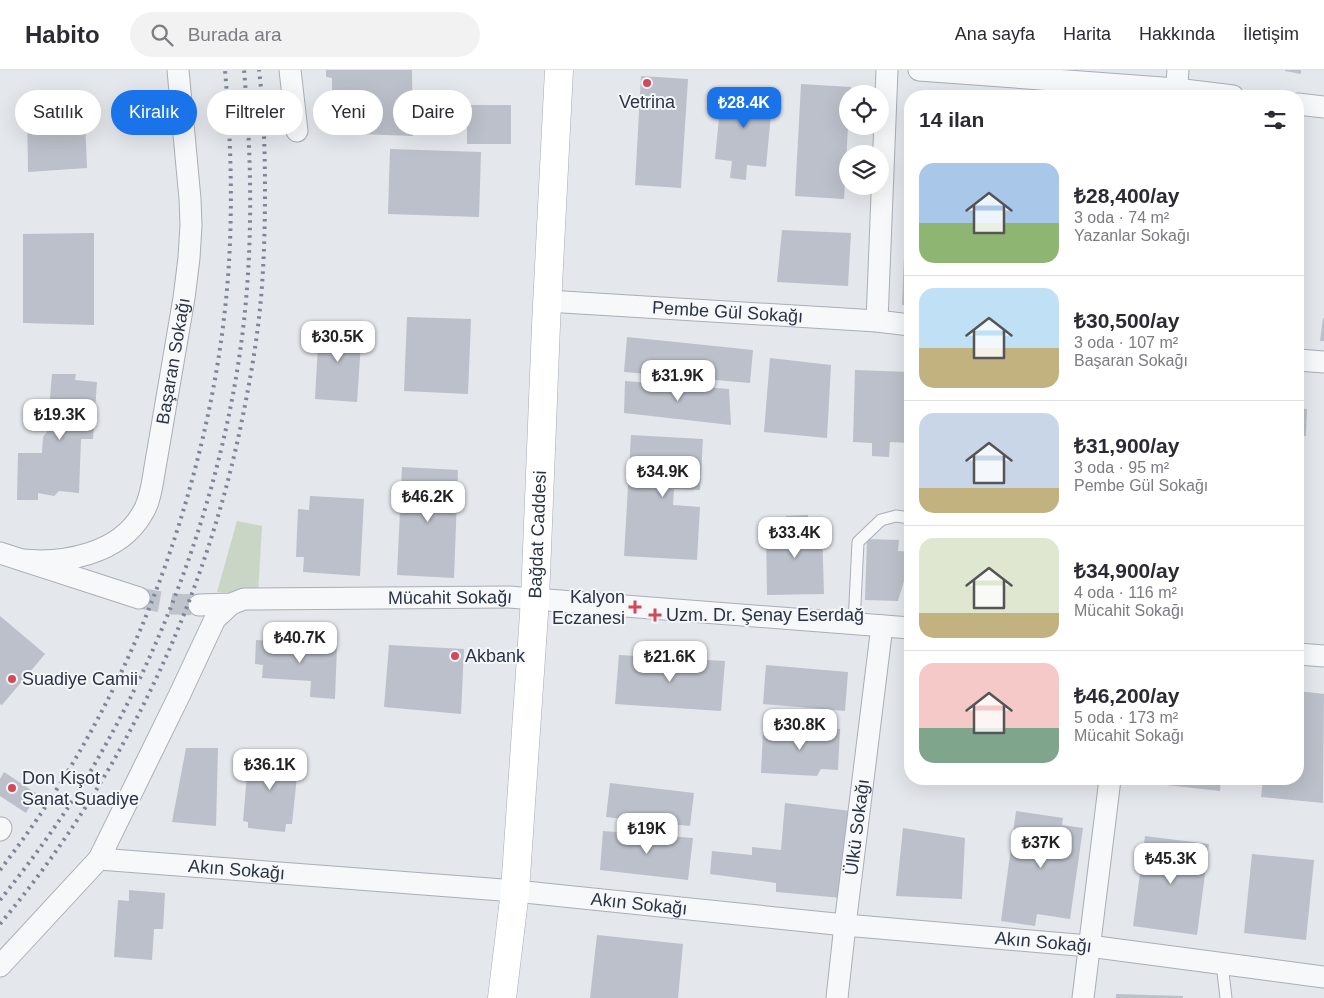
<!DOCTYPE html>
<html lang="tr">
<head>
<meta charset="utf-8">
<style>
  :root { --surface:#fff; --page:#f2f2f3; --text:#2b2b33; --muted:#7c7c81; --line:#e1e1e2; --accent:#1a73e8 }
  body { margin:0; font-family:Arial,sans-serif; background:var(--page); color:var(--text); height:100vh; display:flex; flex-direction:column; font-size:19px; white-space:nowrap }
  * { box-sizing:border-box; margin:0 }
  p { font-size:16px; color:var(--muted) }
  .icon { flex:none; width:28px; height:28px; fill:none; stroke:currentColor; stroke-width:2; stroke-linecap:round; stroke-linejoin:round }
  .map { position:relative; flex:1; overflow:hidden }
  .panel { position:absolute; left:904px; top:20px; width:400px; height:695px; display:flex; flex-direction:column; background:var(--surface); border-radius:20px; box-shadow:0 5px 20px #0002 }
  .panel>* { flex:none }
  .top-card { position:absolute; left:15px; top:20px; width:475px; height:45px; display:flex; gap:10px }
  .tools { position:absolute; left:839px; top:15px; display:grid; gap:10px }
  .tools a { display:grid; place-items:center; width:50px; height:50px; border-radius:50%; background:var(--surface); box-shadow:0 5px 20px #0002; font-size:25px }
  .price { position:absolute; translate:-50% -42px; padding:0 11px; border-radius:10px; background:#fff; color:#222; font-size:16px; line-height:32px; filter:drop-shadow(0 1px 2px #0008) }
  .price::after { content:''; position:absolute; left:50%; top:30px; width:15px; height:11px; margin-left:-8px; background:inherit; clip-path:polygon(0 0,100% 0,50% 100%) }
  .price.active { background:var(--accent); color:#fff }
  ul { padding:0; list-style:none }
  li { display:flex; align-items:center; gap:15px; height:125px; padding:0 15px }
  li+li { border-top:1px solid var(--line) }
  li span { display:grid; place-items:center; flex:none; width:140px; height:100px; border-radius:15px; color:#555 }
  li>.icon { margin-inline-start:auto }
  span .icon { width:60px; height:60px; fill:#fffc; stroke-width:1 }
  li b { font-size:21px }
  h2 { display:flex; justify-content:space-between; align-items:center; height:60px; padding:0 15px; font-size:21px }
  .pill { padding:0 18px; border-radius:22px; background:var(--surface); box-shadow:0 5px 20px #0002; font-size:18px; line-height:45px }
  .pill.active { background:var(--accent); color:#fff }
  header { display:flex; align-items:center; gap:30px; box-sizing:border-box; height:70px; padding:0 25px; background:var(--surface); border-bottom:1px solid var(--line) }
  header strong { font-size:24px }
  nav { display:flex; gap:28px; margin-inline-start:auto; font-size:18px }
  .search { width:350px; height:45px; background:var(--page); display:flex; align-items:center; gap:12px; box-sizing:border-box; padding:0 18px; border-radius:28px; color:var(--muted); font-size:19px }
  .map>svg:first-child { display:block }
  .green { fill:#c9d6c5 }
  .building { fill:#bbc0ca }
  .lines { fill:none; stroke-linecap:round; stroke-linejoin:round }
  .street-tunnel { stroke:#bfc3cb; stroke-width:21; stroke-dasharray:21 11; stroke-linecap:butt }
  .lane-casing { stroke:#a9aeb7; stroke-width:13 }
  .street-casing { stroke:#a9aeb7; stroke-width:23 }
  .primary-casing { stroke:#a3abb8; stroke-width:29 }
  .lane { stroke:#f7f8fa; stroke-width:11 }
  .street { stroke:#f7f8fa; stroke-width:21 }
  .primary { stroke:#fff; stroke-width:28 }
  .rail { stroke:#7d8696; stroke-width:4; stroke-dasharray:2.5 5; stroke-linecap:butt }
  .poi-dot { fill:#d1495b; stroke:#f4f6f9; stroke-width:2 }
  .labels { text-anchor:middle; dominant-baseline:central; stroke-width:4; stroke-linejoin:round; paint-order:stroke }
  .poi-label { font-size:18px; fill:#2b3445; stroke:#f4f6f9; text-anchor:start }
  .street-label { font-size:18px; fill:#2b3445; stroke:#f4f6f9 }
</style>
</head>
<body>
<header>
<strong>Habito</strong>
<div class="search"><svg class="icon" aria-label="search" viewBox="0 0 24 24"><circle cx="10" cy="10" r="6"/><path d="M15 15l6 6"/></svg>Burada ara</div>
<nav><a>Ana sayfa</a><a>Harita</a><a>Hakkında</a><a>İletişim</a></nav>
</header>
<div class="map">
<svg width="1324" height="928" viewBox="0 0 1324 928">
  <rect width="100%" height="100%" fill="#e4e7ec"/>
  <polygon class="green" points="237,451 262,456 258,524 217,522"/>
  <g class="building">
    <polygon points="326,0 412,0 413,66 332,63 332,8 326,7"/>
    <polygon points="1285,0 1301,0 1301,4 1285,1"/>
    <polygon points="641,6 688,9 681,118 635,115"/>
    <polygon points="801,14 851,17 850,24 848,24 848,56 844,129 795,126"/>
    <polygon points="722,17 773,23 766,97 747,95 746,110 730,108 732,91 715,89"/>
    <polygon points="84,26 87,98 28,102 27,29"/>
    <rect x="467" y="35" width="44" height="39"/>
    <polygon points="390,79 481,82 479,147 388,144"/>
    <polygon points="908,82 910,82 910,132 906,132"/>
    <polygon points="782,160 851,163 848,216 777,212"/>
    <polygon points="905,160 910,160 910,235 902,235"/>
    <polygon points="94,163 94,255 23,253 23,164"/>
    <polygon points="407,247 471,249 468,324 404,321"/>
    <polygon points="1323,248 1324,248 1324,271 1320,271"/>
    <polygon points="319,255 362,258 357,332 315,329"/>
    <polygon points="627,267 753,280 750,313 624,302"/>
    <polygon points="770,288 831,295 827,368 764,362"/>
    <polygon points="855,300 910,302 910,373 890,372 889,387 872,386 872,373 853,372"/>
    <polygon points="52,304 76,304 75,310 97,312 93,369 81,369 79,423 59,421 54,426 38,423 38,430 17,430 18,383 42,383 43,367 47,362"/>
    <polygon points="625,311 729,319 731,355 624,343"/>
    <polygon points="1298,338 1307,339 1306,366 1298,365"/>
    <polygon points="631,365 703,369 700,420 674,419 673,435 700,437 697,490 624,486"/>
    <polygon points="402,397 458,400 454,508 397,505"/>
    <polygon points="310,426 364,429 360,506 303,502 304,487 296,487 298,439 309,440"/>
    <polygon points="808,445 809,459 822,459 824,524 767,525 766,460 787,459 786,446"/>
    <polygon points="867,469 899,470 898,481 910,482 910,515 904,511 898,531 865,530"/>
    <polygon points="0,546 45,584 2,635 0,634"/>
    <polygon points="256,570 337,575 335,629 310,627 311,611 262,608 263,595 255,594"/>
    <polygon points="389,575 464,579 461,644 384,637"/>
    <polygon points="619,585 725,591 721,641 615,634"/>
    <polygon points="766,595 848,602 845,641 763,634"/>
    <polygon points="1298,621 1324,624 1323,733 1261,727 1263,709 1298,709"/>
    <polygon points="783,656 840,659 838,700 821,699 817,706 761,703 763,661 782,662"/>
    <polygon points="186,678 218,678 216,756 172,752"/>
    <polygon points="249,682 299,687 292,754 286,754 285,762 248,758 248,752 243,751"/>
    <polygon points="4,702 37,724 26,743 0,726 0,709"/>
    <polygon points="1167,709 1221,709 1220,721 1166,715"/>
    <polygon points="610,713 694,723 690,756 606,747"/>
    <polygon points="785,733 851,741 842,828 776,822 776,813 710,804 712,781 752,785 752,777 781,780"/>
    <polygon points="1016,741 1063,748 1062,755 1083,758 1070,849 1037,844 1035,856 1001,851"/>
    <polygon points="903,758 965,768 962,829 896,826"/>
    <polygon points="603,761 693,768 688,810 600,800"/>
    <polygon points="1145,766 1209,774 1197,865 1133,856"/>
    <polygon points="1252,784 1314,790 1306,870 1244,863"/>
    <polygon points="129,820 165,823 163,859 154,859 152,890 114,887 118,830 129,831"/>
    <polygon points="597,865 683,874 678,928 590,928"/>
    <polygon points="1116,924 1183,926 1183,928 1116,928"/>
  </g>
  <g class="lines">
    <polyline class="street-tunnel" points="139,528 172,534 199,535"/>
    <g class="lane-casing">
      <g id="lane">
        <polyline points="854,554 858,472 881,450 896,446 910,448"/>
        <polyline points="1222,894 1226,928"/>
      </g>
    </g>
    <g class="street-casing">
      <g id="street">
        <polyline points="290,0 297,61"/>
        <polyline points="919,0 1176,19 1233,26"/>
        <polyline points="1176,26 1178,0"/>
        <polyline points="1298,34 1324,37"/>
        <path id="s1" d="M547,231L877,251L910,255"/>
        <polyline points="877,251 887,0"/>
        <polyline points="1298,290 1324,292"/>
        <polyline points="0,483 139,528"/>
        <path id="s2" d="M22,490C64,494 119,484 142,444C148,435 150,425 152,415L184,228L189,188L191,155L190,129L178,0"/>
        <path id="s3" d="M199,535L231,534L244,529L509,527L910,558"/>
        <polyline points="1298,584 1324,586"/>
        <polyline points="0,760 1,758"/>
        <path id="s4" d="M99,789L515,821L845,855L1089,876L1324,907"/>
        <polyline points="0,896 99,789 179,626 215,549 231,534"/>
        <path id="s5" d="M837,928L845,855L882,556"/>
        <polyline points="1083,928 1110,709"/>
      </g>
    </g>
    <g class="primary-casing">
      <g id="primary">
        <path id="s6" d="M502,928L515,821L535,529L546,255L559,0"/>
      </g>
    </g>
    <use href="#lane" class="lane"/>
    <use href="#street" class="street"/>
    <use href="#primary" class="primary"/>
    <g class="rail">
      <path d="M0,800C86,689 148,563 187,428C204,369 217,309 224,248C234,165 232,82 225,0"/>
      <path d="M0,830C37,784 72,735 101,683C176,551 230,392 245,241C253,160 251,80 244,0"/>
      <path d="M0,854C124,706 209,524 245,335C253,295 259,256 262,216C264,186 265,155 265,124C265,83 264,41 259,0"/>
    </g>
  </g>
  <g class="poi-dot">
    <circle cx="647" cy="13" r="5"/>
    <path d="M632.5 529.5h5v5h5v5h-5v5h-5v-5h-5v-5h5z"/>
    <path d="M652.5 537.5h5v5h5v5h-5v5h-5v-5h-5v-5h5z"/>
    <circle cx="455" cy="586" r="5"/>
    <circle cx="12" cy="609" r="5"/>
    <circle cx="12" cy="718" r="5"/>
  </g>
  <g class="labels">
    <g class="poi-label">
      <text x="647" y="32" text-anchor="middle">Vetrina</text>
      <text x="625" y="527" text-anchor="end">Kalyon<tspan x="625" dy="21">Eczanesi</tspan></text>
      <text x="666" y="545">Uzm. Dr. Şenay Eserdağ</text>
      <text x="465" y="586">Akbank</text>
      <text x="22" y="609">Suadiye Camii</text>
      <text x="22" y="708">Don Kişot<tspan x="22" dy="21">Sanat Suadiye</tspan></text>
    </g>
    <g class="street-label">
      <text stroke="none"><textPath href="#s1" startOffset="181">Pembe Gül Sokağı</textPath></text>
      <text stroke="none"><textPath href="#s2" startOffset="292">Başaran Sokağı</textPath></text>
      <text stroke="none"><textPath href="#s6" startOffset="465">Bağdat Caddesi</textPath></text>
      <text stroke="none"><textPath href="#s3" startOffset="252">Mücahit Sokağı</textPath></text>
      <text stroke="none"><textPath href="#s5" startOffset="172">Ülkü Sokağı</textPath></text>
      <text stroke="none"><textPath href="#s4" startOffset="138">Akın Sokağı</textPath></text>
      <text stroke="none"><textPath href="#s4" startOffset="542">Akın Sokağı</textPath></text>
      <text stroke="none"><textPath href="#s4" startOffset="948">Akın Sokağı</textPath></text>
    </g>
  </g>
</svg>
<div class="tools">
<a><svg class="icon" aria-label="locate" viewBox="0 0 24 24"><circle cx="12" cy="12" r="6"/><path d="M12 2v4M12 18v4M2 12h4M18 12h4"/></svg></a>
<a><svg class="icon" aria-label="layers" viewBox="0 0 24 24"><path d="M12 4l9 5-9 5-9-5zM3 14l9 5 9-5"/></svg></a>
</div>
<b class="price active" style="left:744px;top:59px">₺28.4K</b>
<b class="price" style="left:338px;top:293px">₺30.5K</b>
<b class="price" style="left:678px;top:332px">₺31.9K</b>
<b class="price" style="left:60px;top:371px">₺19.3K</b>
<b class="price" style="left:663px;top:428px">₺34.9K</b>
<b class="price" style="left:428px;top:453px">₺46.2K</b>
<b class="price" style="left:795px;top:489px">₺33.4K</b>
<b class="price" style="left:300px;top:594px">₺40.7K</b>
<b class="price" style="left:670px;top:613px">₺21.6K</b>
<b class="price" style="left:800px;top:681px">₺30.8K</b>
<b class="price" style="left:270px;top:721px">₺36.1K</b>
<b class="price" style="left:647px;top:785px">₺19K</b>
<b class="price" style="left:1041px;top:799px">₺37K</b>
<b class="price" style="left:1171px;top:815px">₺45.3K</b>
<div class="top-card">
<a class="pill">Satılık</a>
<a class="pill active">Kiralık</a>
<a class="pill">Filtreler</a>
<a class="pill">Yeni</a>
<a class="pill">Daire</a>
</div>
<section class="panel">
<h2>14 ilan<svg class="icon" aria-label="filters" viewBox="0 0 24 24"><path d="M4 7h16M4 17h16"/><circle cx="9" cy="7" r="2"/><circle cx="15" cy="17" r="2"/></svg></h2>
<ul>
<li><span style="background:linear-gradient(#a9c7e8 60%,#8fb573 0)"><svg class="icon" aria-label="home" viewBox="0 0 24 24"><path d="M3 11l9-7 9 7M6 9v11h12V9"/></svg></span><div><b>₺28,400/ay</b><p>3 oda · 74 m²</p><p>Yazanlar Sokağı</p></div></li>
<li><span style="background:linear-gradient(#bfe0f5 60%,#c2b280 0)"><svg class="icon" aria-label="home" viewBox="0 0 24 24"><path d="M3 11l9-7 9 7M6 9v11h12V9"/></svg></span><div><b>₺30,500/ay</b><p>3 oda · 107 m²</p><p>Başaran Sokağı</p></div></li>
<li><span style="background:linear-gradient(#c9d6e8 75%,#c2b280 0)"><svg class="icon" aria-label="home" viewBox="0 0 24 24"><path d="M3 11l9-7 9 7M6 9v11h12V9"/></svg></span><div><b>₺31,900/ay</b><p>3 oda · 95 m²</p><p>Pembe Gül Sokağı</p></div></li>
<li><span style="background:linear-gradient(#dfe7d0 75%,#c2b280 0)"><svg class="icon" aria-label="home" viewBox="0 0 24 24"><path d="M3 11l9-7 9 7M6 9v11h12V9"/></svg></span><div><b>₺34,900/ay</b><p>4 oda · 116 m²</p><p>Mücahit Sokağı</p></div></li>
<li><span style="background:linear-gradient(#f6c9c9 65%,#7fa58c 0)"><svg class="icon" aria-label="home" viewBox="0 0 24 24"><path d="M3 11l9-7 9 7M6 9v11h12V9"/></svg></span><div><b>₺46,200/ay</b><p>5 oda · 173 m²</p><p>Mücahit Sokağı</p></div></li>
</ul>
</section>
</div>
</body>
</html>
